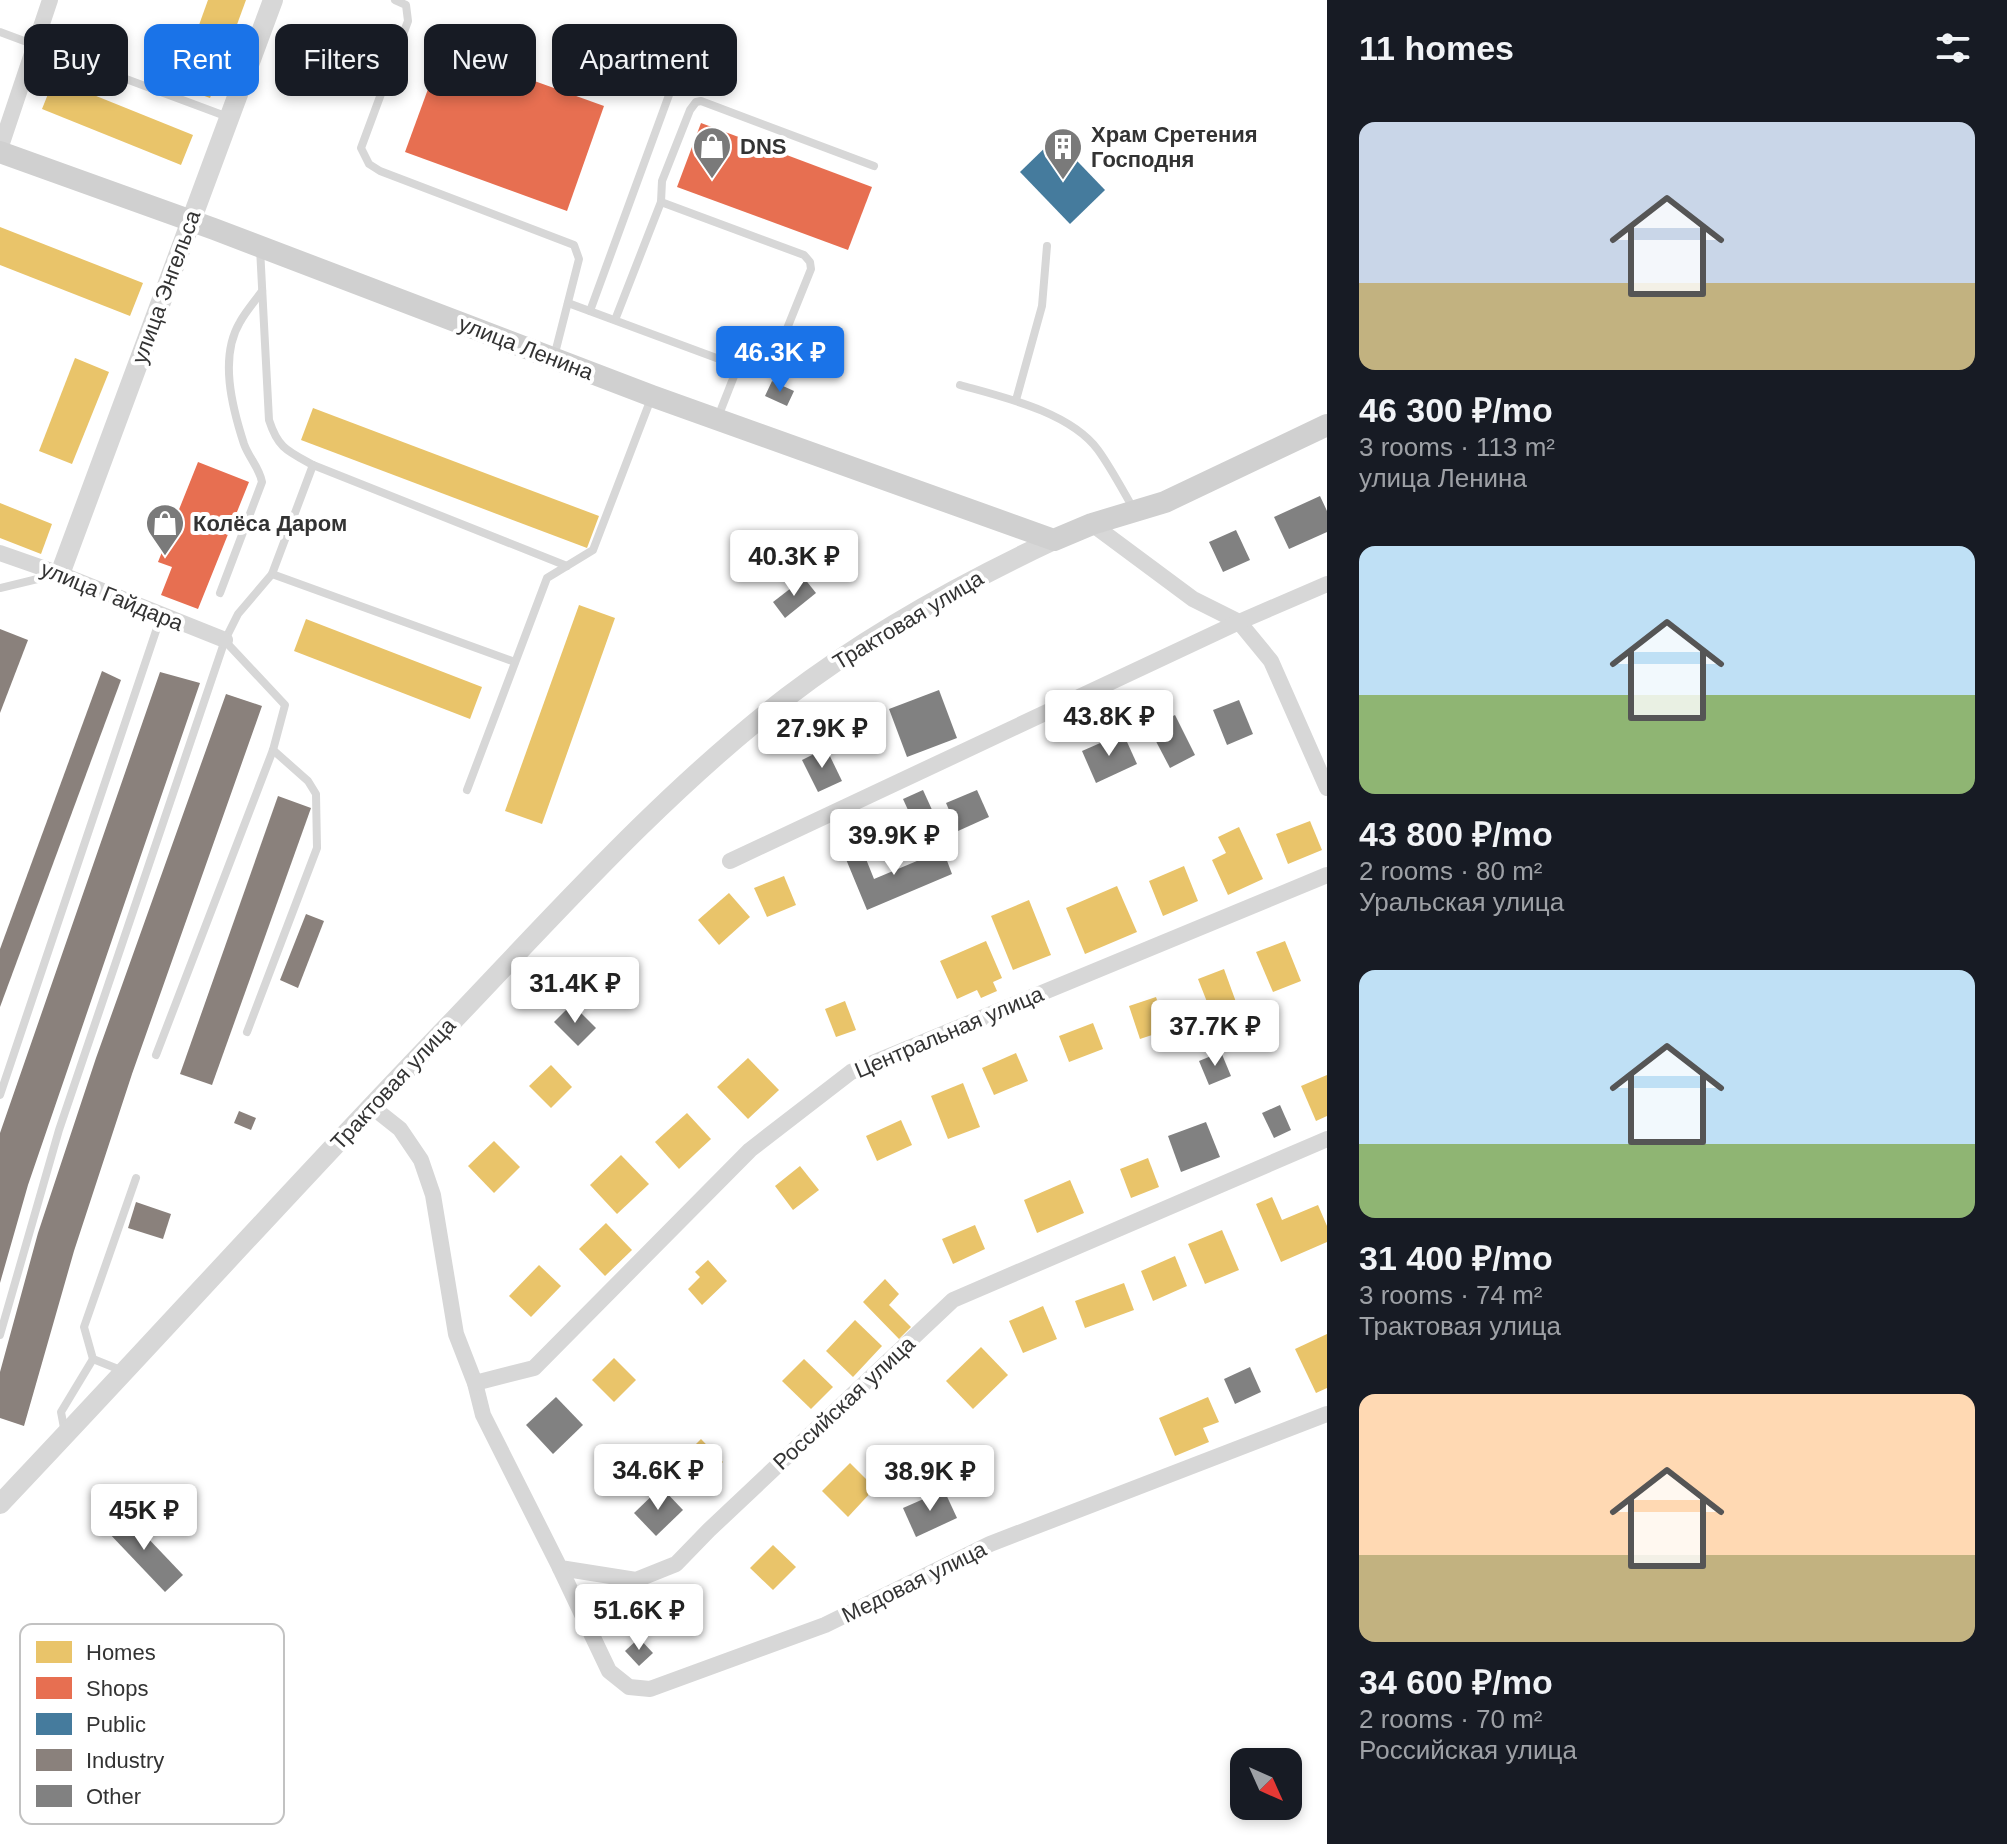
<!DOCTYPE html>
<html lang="en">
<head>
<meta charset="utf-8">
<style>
  :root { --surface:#171b24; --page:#242831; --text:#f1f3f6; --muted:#9ea1a6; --accent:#1a73e8 }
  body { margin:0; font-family:Arial,sans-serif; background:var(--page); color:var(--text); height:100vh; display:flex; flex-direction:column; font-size:30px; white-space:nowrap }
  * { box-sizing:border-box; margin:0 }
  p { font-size:26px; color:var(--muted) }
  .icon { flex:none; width:44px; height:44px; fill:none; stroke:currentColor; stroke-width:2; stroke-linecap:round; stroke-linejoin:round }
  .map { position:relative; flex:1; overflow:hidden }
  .drawer { display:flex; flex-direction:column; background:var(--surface); width:680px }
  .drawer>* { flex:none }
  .hud { position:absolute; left:24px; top:24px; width:760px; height:72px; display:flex; gap:16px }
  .needle { width:52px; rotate:135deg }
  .buttons { position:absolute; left:1230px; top:1748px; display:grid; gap:16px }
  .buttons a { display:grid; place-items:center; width:72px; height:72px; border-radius:16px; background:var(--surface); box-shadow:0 4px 12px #0003; font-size:40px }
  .price { position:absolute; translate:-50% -68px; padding:0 18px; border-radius:8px; background:#fff; color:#222; font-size:26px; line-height:52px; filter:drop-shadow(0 2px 4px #0008) }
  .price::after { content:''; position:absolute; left:50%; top:48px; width:24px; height:18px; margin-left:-12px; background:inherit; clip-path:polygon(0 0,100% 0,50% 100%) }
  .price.on { background:var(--accent); color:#fff }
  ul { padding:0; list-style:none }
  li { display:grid; align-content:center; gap:16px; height:424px; padding:0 32px }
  li span { display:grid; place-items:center; height:248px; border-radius:16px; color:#555 }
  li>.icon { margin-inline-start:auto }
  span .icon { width:144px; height:144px; fill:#fffc; stroke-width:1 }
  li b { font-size:34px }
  h2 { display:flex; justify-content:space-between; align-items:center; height:96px; padding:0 32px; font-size:34px }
  .pill { padding:0 28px; border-radius:16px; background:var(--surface); box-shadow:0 4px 12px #0003; font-size:28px; line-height:72px }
  .pill.on { background:var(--accent); color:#fff }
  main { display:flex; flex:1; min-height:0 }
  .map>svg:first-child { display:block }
  .homes { fill:#e9c46a }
  .shops { fill:#e76f51 }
  .public { fill:#457b9d }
  .industry { fill:#8a817c }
  .building { fill:#818181 }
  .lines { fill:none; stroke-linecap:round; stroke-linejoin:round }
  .service { stroke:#d7d7d7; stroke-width:8 }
  .minor { stroke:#d7d7d7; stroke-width:16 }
  .tertiary { stroke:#d7d7d7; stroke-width:20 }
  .secondary { stroke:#d0d0d0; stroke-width:22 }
  .labels { text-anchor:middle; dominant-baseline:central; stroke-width:8; stroke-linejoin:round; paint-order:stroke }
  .poi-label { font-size:22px; font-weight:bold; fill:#333; stroke:#fff; text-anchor:start }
  .street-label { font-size:22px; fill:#333; stroke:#fff }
  .key { fill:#fff; stroke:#c2c2c2; stroke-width:2 }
  .key-label { font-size:22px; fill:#333 }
</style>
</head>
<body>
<main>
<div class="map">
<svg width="1327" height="1844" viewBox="0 0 1327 1844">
  <rect width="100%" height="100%" fill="#fff"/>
  <g class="homes">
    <polygon points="208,0 246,0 210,98 177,86"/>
    <polygon points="54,79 193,135 181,165 42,109"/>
    <polygon points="0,227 143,283 130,316 0,265"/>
    <polygon points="75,358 109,372 72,464 39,451"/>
    <polygon points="313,408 599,516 587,548 301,440"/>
    <polygon points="0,503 52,524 41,554 0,538"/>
    <polygon points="579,605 615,618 542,824 505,811"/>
    <polygon points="306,619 482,687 470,719 294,651"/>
    <polygon points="1310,821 1322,850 1288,864 1276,834"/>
    <polygon points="1239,827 1263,879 1228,895 1212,860 1226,853 1218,837"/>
    <polygon points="1184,866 1198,901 1163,916 1149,881"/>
    <polygon points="784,876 796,905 767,917 754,888"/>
    <polygon points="1117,886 1137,932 1085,954 1066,908"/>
    <polygon points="729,893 750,917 719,945 698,920"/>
    <polygon points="1029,900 1051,955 1013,970 991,916"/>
    <polygon points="986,941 1002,978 993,982 997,991 981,998 977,990 957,999 940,961"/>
    <polygon points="1285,941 1301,981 1273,992 1256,952"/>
    <polygon points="1224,969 1236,1002 1211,1012 1198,979"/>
    <polygon points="1156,997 1167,1030 1140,1039 1129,1006"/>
    <polygon points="845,1001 856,1030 836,1037 825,1009"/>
    <polygon points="1093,1023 1103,1049 1069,1062 1059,1036"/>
    <polygon points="1016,1053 1028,1081 994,1095 982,1068"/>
    <polygon points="748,1058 779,1090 748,1119 717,1087"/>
    <polygon points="551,1065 572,1087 551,1108 529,1086"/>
    <polygon points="1327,1075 1327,1116 1316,1121 1301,1086"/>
    <polygon points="963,1083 980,1127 948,1139 931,1096"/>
    <polygon points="687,1113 711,1139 679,1169 655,1142"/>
    <polygon points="901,1120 912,1145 877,1161 866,1136"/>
    <polygon points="494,1141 520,1167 494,1193 468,1166"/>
    <polygon points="621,1155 649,1184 617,1214 590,1185"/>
    <polygon points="1148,1158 1159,1187 1131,1198 1120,1169"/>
    <polygon points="800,1166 819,1190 793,1210 775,1186"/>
    <polygon points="1070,1180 1084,1213 1037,1233 1024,1200"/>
    <polygon points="1272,1197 1282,1220 1318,1205 1327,1226 1327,1242 1281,1262 1256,1204"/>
    <polygon points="606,1223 632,1250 605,1276 579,1249"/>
    <polygon points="975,1225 985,1249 953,1264 942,1239"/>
    <polygon points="1222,1230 1239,1270 1205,1284 1188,1244"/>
    <polygon points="1175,1256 1187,1286 1153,1301 1141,1271"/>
    <polygon points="708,1260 727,1281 702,1305 688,1289 700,1277 695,1272"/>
    <polygon points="539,1265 561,1286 531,1317 509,1296"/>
    <polygon points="885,1279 899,1294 889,1305 911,1327 899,1339 863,1302"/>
    <polygon points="1124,1283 1134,1310 1085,1328 1075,1301"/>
    <polygon points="1043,1306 1057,1339 1023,1353 1009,1321"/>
    <polygon points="855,1320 882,1346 853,1377 826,1351"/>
    <polygon points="1327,1334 1327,1388 1316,1393 1295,1349"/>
    <polygon points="981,1347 1008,1375 973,1409 946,1381"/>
    <polygon points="614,1358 636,1380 614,1402 592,1380"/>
    <polygon points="804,1359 833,1387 811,1409 782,1381"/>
    <polygon points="1208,1397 1219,1422 1203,1428 1209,1442 1175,1456 1159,1418"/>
    <polygon points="701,1439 723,1462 697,1488 675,1465"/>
    <polygon points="850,1463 875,1488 848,1517 822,1491"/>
    <polygon points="773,1545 796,1567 773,1590 750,1568"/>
  </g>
  <g class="shops">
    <polygon points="443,48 604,106 567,211 405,152"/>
    <polygon points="701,123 872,187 848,250 677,187"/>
    <polygon points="198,462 249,482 198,609 161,595 172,567 158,562"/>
  </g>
  <polygon class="public" points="1055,138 1105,190 1070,224 1020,172"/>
  <g class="industry">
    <polygon points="0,629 28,640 0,713"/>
    <polygon points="102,671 121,680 0,1007 0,949"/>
    <polygon points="160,672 200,683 28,1185 0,1283 0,1133"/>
    <polygon points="226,694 262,706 132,1074 74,1251 24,1426 0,1418 0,1372 38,1233 96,1058"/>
    <polygon points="278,796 311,808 212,1085 180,1074"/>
    <polygon points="306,914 324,921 298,988 280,980"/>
    <polygon points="239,1111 256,1118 251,1130 234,1123"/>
    <polygon points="136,1202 171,1214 163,1239 128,1228"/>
  </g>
  <g class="building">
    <polygon points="772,381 794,391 787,406 765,396"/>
    <polygon points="1320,496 1327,511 1327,532 1289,549 1274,517"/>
    <polygon points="1236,530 1250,560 1223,572 1209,542"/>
    <polygon points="804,578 816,593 785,618 773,602"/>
    <polygon points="939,690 957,738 907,757 889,709"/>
    <polygon points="1239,700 1253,734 1227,745 1213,710"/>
    <polygon points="1175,715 1195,755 1170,768 1149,728"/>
    <polygon points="1123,733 1137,764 1096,783 1082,751"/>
    <polygon points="826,748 842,781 818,792 802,760"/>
    <polygon points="923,790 943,834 923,843 903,799"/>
    <polygon points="977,790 989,817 958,831 946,803"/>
    <polygon points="860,844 874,879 943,850 952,874 867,910 843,852"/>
    <polygon points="572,1004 596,1028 578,1046 554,1022"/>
    <polygon points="1221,1052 1231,1076 1209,1085 1199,1061"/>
    <polygon points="1280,1105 1291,1130 1274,1138 1262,1113"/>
    <polygon points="1206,1122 1220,1157 1181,1172 1168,1136"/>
    <polygon points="1250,1367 1261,1392 1235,1404 1224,1379"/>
    <polygon points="556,1397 583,1425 553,1454 526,1425"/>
    <polygon points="661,1487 683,1510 656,1536 634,1513"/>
    <polygon points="944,1490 957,1518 916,1537 903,1508"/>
    <polygon points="124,1513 183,1575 165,1592 106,1530"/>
    <polygon points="639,1638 653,1653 639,1666 625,1651"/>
  </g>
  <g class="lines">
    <g class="service">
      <polyline points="395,0 406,5 408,21 361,148 369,164 380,171 574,245 579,259 554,357"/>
      <polyline points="0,32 228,117"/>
      <polyline points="661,202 662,181 690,110 696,102 701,101 874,166"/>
      <path d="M260,248L269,420C278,448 287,451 313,465L567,566"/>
      <polyline points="568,303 738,366 774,352 780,346 811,269 810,262 804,255 661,202 615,320"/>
      <polyline points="590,311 669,95"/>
      <path d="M960,385C1003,397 1070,412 1098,450C1111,468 1122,489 1133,508"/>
      <polyline points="1016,400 1042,306 1047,246"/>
      <polyline points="718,417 738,366"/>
      <polyline points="313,465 272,574 515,662"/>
      <polyline points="0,588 54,575"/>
      <path d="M220,593L262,482C259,467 249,458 244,444C232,407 219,357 240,322C246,311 255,301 262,291"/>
      <polyline points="467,790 547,578 593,550 652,396"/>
      <polyline points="247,1032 317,848 316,794 308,781 273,750"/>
      <polyline points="156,1055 273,750 285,705 225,641"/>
      <polyline points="0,1095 161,616"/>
      <polyline points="0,1335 59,1130 225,640 238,614 272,574"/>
      <polyline points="123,1371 93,1359 84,1327 136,1178"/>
      <polyline points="65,1433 61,1412 93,1359"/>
    </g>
    <g class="minor">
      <polyline points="0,149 50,0"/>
      <polyline points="1092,524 1193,599 1239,622 1271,661 1327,788"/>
      <polyline points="0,553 60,574 225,640"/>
      <polyline points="730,861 1239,622 1327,584"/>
      <polyline points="371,1106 400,1129 421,1160 433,1195 456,1334 475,1383 483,1415 560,1568 636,1580 676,1564 709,1530 953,1300 1327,1139"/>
      <polyline points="475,1383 534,1368 750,1150 851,1072 1327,875"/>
      <polyline points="560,1568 609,1671 629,1687 650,1689 825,1625 990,1544 1327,1414"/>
    </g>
    <g class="tertiary">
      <polyline points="60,574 273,0"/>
      <path d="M0,1504C151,1345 298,1182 450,1024C558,911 663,793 787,697C869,634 960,584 1054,540"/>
    </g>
    <polyline class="secondary" points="0,152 214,229 652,396 1054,540 1092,524 1165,502 1327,425"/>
  </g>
  <defs>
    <g id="shop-pin" transform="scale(2)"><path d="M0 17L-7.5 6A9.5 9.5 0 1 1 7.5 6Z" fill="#7a7a7a" stroke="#fff"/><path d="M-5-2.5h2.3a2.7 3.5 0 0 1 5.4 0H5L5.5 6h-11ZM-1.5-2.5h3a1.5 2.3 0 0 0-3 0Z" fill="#fff"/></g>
    <g id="building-pin" transform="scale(2)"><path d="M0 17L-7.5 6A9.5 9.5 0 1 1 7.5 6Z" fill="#7a7a7a" stroke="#fff"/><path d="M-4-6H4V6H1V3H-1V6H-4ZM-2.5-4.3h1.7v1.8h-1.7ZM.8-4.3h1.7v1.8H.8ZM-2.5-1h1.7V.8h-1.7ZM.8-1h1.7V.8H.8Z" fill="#fff"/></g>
  </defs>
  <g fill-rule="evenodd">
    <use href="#shop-pin" x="712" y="146"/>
    <use href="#building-pin" x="1063" y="147"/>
    <use href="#shop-pin" x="165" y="523"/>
  </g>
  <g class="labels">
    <g class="poi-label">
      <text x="1091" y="134">Храм Сретения<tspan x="1091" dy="25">Господня</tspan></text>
      <text x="740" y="146">DNS</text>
      <text x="193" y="523">Колёса Даром</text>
    </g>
    <g class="street-label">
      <text transform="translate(166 287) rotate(-70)">улица Энгельса</text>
      <text transform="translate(526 348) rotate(21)">улица Ленина</text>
      <text transform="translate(112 596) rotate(22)">улица Гайдара</text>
      <text transform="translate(908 620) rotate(-31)">Трактовая улица</text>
      <text transform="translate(949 1032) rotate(-23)">Центральная улица</text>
      <text transform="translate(393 1084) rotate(-47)">Трактовая улица</text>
      <text transform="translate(844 1403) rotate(-43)">Российская улица</text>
      <text transform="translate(914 1582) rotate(-26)">Медовая улица</text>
    </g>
  </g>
  <rect x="20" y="1624" width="264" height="200" rx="12" class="key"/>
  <rect x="36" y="1641" width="36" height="22" fill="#e9c46a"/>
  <rect x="36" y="1677" width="36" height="22" fill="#e76f51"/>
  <rect x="36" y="1713" width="36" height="22" fill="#457b9d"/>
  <rect x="36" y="1749" width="36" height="22" fill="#8a817c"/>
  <rect x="36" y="1785" width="36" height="22" fill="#818181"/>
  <g class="key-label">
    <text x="86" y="1660">Homes</text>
    <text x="86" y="1696">Shops</text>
    <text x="86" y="1732">Public</text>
    <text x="86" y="1768">Industry</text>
    <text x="86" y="1804">Other</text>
  </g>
</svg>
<div class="buttons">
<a><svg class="needle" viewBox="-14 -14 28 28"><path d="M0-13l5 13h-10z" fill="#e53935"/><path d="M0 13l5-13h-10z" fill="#9ea1a6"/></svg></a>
</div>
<b class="price on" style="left:780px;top:394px">46.3K ₽</b>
<b class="price" style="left:794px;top:598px">40.3K ₽</b>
<b class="price" style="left:1109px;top:758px">43.8K ₽</b>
<b class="price" style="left:822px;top:770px">27.9K ₽</b>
<b class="price" style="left:894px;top:877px">39.9K ₽</b>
<b class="price" style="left:575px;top:1025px">31.4K ₽</b>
<b class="price" style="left:1215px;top:1068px">37.7K ₽</b>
<b class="price" style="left:658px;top:1512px">34.6K ₽</b>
<b class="price" style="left:930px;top:1513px">38.9K ₽</b>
<b class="price" style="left:144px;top:1552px">45K ₽</b>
<b class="price" style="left:639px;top:1652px">51.6K ₽</b>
<div class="hud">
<a class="pill">Buy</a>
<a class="pill on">Rent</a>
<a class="pill">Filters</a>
<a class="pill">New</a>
<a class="pill">Apartment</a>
</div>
</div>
<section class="drawer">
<h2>11 homes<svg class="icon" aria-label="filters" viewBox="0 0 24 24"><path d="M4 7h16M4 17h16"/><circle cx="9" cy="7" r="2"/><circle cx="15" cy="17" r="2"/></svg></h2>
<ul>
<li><span style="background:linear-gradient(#c9d6e8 65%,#c2b280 0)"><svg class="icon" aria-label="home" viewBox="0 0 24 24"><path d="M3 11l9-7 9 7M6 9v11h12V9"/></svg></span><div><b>46 300 ₽/mo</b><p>3 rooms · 113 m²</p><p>улица Ленина</p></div></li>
<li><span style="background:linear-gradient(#bfe0f5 60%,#8fb573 0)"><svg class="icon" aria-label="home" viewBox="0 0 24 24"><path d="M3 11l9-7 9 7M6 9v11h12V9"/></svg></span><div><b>43 800 ₽/mo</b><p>2 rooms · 80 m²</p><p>Уральская улица</p></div></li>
<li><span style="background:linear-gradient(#bfe0f5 70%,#8fb573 0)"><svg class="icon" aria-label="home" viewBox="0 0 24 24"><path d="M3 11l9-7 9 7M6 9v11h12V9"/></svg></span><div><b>31 400 ₽/mo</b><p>3 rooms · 74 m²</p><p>Трактовая улица</p></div></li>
<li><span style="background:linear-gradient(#ffd9b3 65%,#c2b280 0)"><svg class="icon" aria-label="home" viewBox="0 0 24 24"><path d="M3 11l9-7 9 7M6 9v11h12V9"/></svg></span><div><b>34 600 ₽/mo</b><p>2 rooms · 70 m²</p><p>Российская улица</p></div></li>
</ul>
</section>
</main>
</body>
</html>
